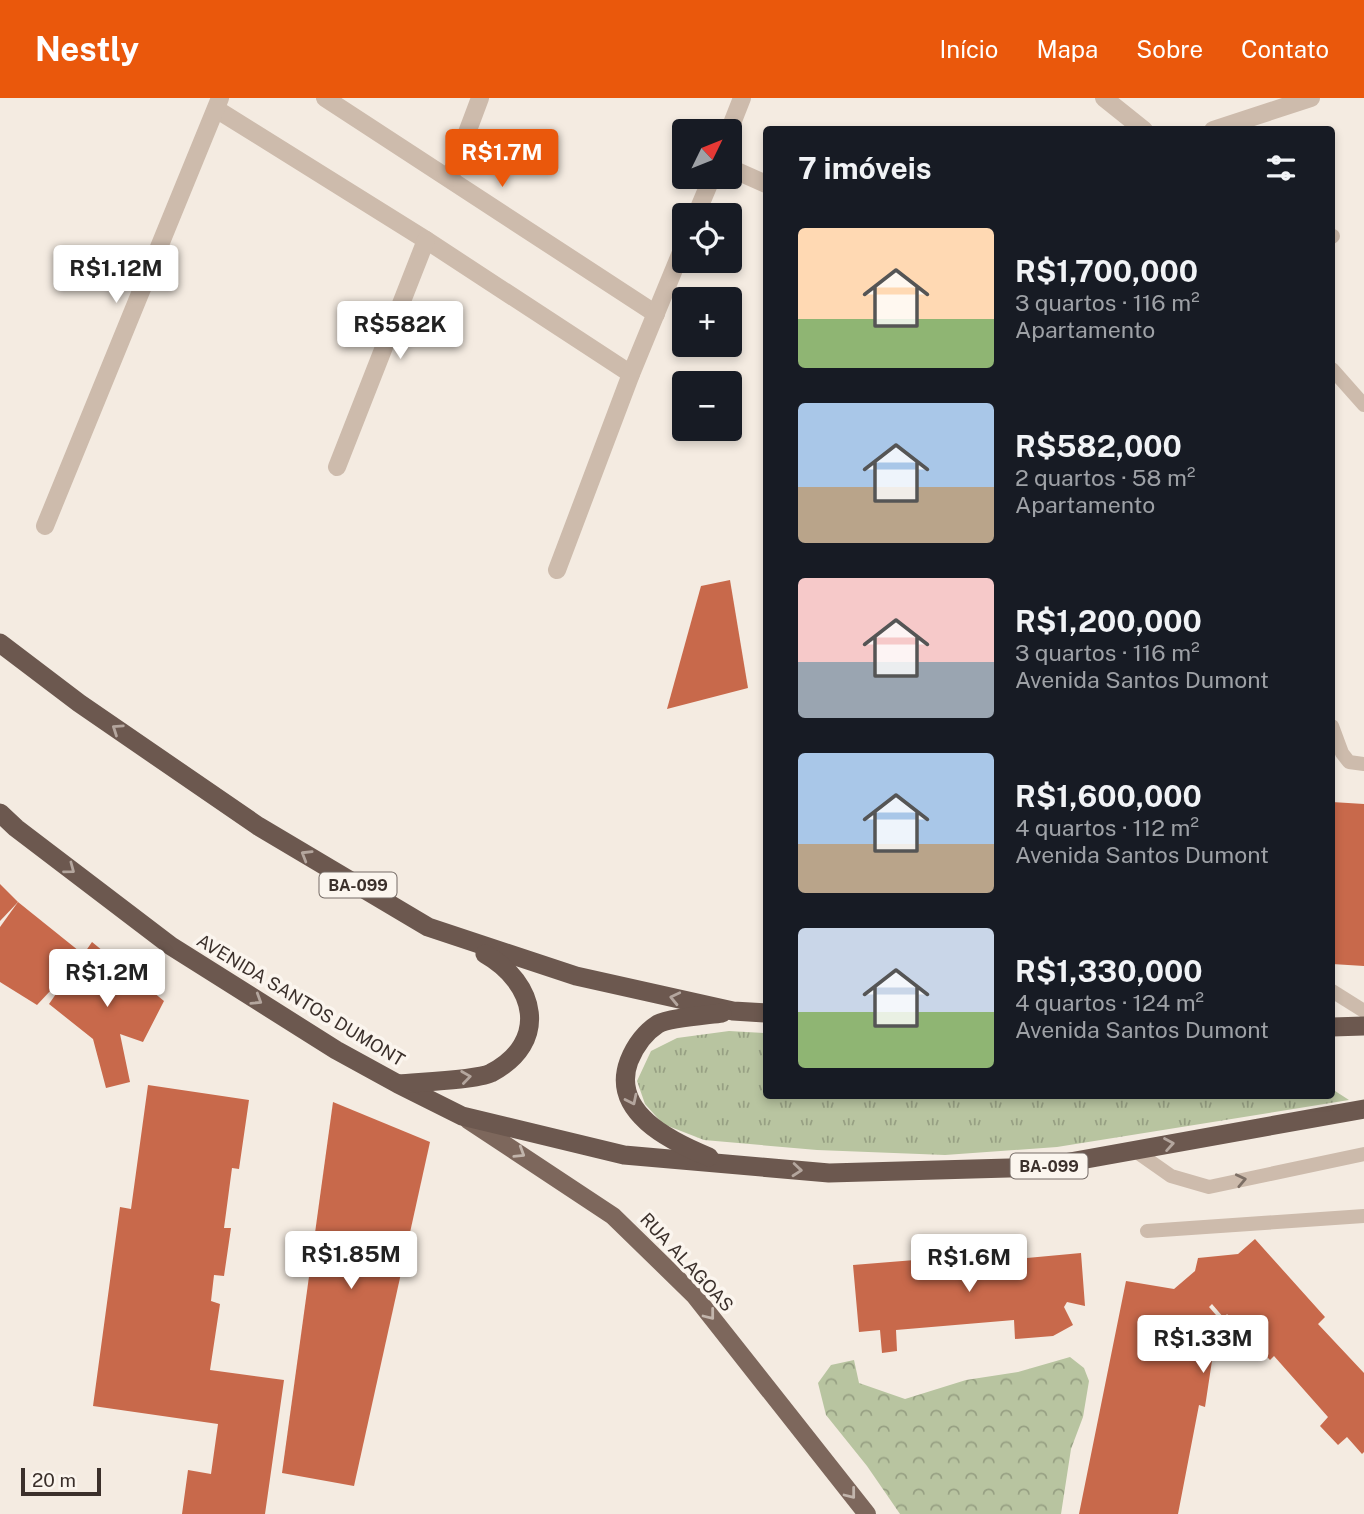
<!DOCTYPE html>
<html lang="pt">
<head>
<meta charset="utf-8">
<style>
  :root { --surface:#171b24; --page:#20242c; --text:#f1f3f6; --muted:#9ea1a6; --accent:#ea580c }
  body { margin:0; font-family:"Public Sans",sans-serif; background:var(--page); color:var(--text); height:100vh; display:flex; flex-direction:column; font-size:26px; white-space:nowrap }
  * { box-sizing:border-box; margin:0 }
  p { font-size:23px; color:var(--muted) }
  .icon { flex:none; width:38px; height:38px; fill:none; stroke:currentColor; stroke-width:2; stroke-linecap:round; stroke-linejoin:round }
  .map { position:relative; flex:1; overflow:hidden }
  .details { position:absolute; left:763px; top:28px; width:572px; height:973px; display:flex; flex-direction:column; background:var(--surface); border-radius:7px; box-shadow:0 4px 10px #0003 }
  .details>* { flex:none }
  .needle { width:46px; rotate:47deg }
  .tools { position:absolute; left:672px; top:21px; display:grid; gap:14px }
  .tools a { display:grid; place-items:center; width:70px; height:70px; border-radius:7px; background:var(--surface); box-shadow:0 4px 10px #0003; font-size:35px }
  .scale { position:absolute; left:21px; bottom:18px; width:80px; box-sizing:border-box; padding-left:7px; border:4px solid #3b302b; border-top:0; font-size:19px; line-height:24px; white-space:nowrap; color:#3b302b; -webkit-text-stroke:5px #fbf5ee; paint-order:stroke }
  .price { position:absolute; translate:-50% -60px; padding:0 16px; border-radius:7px; background:#fff; color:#222; font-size:23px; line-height:46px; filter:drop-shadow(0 2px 4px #0008) }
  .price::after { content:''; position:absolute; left:50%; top:42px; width:21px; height:16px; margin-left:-10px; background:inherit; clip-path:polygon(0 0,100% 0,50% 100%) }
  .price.active { background:var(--accent); color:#fff }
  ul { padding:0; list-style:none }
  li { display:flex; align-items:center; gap:21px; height:175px; padding:0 35px }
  li span { display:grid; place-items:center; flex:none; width:196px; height:140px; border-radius:7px; color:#555 }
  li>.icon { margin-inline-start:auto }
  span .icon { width:84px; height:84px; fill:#fffc; stroke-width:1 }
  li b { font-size:30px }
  h2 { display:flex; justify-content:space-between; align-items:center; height:84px; padding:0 35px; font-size:30px }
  header { display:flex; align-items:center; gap:42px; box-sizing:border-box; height:98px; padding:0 35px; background:var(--accent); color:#fff }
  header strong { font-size:33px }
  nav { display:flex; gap:38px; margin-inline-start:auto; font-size:24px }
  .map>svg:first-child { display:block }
  .grass { fill:url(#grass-tufts) }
  .forest { fill:url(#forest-crowns) }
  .building { fill:#c8694b }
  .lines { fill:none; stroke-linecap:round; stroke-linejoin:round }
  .service { stroke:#cdbbac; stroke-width:14 }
  .minor { stroke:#cdbbac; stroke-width:18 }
  .primary { stroke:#7d675c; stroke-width:18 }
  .trunk { stroke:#6c584f; stroke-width:19 }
  .oneway { stroke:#b4a69e }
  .oneway2 { stroke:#c2b5ac }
  .oneway3 { stroke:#7d6f65 }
  .labels { text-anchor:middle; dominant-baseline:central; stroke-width:7; stroke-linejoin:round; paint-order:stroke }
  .shield { fill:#fbf5ee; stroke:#756b66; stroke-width:2 }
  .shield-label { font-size:16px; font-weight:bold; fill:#3b302b }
  .street-label { font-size:18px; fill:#3b302b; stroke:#fbf5ee }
</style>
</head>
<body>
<header>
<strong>Nestly</strong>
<nav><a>Início</a><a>Mapa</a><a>Sobre</a><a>Contato</a></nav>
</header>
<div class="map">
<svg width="1364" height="1416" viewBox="0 0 1364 1416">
  <defs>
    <pattern id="grass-tufts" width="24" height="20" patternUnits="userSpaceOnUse" patternTransform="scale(1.75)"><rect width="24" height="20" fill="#b8c4a0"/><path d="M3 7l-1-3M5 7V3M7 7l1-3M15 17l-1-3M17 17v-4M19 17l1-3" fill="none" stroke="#97a083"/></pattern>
    <pattern id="forest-crowns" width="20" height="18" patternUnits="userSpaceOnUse" patternTransform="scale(1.75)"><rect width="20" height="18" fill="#b8c4a0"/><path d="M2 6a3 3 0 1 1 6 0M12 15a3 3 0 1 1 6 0" fill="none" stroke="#97a083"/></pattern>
  </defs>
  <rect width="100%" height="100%" fill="#f4ebe1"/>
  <polygon class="grass" points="729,933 766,935 766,998 1332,998 1332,991 1349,1002 1057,1049 945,1057 817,1052 704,1042 663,1026 645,1006 637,983 651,953 677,940"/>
  <polygon class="forest" points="1070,1259 1084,1270 1089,1283 1083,1319 1071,1351 1061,1416 900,1416 867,1368 826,1317 818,1285 831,1267 854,1262 859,1285 905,1301 966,1282 1018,1274"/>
  <g class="building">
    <polygon points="730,482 748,590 667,611 701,488"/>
    <polygon points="1332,704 1364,706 1364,868 1332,866"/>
    <polygon points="0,786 18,804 0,823"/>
    <polygon points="18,804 84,857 37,907 0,884 0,829"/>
    <polygon points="92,844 164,903 143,944 120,936 130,984 106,990 93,941 49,906"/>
    <polygon points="148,987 249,1002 239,1071 232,1070 224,1130 231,1130 224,1178 214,1177 211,1203 220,1206 210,1272 284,1282 265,1416 182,1416 188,1372 211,1376 218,1326 93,1308 120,1109 131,1111"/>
    <polygon points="333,1004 430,1044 354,1388 282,1375"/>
    <polygon points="1255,1141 1325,1219 1318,1226 1364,1275 1364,1354 1362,1356 1347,1339 1338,1347 1320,1328 1328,1319 1274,1258 1270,1262 1227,1216 1224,1220 1212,1206 1209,1209 1216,1217 1215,1222 1218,1223 1205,1309 1199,1307 1178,1416 1079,1416 1126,1183 1174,1191 1195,1173 1198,1160 1238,1156"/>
    <polygon points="1014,1154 1015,1161 1081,1155 1085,1208 1067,1204 1064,1209 1073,1227 1053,1238 1015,1241 1014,1222 896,1232 897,1253 882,1255 880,1232 859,1234 853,1167"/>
  </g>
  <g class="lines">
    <g class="service">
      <polyline points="1332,139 1333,138"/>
      <polyline points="1332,271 1364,307"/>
      <polyline points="1332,628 1342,655 1349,664 1364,666"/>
      <polyline points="1332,893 1364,913"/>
      <polyline points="1134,1052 1171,1078 1209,1089 1364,1056"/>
      <polyline points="1147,1133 1364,1118"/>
    </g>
    <g class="minor">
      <polyline points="325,0 656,216"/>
      <polyline points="1104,0 1144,32"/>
      <polyline points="216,11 426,142 631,276"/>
      <polyline points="1213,32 1311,0"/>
      <polyline points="729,33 742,0"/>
      <polyline points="730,70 766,86"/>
      <polyline points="450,80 480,0"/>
      <polyline points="696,117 712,79"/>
      <polyline points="337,369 426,142"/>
      <polyline points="45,428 220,0"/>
      <polyline points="557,472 631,276 684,147"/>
    </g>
    <polyline class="primary" points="468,1022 613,1118 694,1197 867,1416"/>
    <g class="trunk">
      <polyline points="0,545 79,605 258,728 428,829 576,878 733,913 766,915"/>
      <polyline points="0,715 16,730 171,848 336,952 398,986 462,1018 624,1057 829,1075 1042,1069 1364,1011"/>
      <polyline points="1332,929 1364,928"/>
      <path d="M399,986C419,984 476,982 491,975C550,944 536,885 485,856"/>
      <path d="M709,1059C670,1043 610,1014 629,963C635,948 644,935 658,926C668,920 708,917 722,915"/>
    </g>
  </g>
  <defs><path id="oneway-chevron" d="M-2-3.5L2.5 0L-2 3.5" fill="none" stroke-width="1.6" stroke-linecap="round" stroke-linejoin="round" transform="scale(1.75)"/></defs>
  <g class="oneway">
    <use href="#oneway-chevron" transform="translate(117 631) rotate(-146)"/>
    <use href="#oneway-chevron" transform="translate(306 757) rotate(-149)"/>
    <use href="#oneway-chevron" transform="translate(70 771) rotate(37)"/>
    <use href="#oneway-chevron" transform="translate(675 900) rotate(-167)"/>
    <use href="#oneway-chevron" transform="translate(257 902) rotate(32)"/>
    <use href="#oneway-chevron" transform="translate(466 979) rotate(-8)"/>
    <use href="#oneway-chevron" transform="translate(632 1002) rotate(64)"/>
    <use href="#oneway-chevron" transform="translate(1169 1046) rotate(-10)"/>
    <use href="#oneway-chevron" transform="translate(797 1072) rotate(5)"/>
  </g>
  <g class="oneway2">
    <use href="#oneway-chevron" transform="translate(520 1055) rotate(32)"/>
    <use href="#oneway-chevron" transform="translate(710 1217) rotate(52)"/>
    <use href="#oneway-chevron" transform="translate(851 1396) rotate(52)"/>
  </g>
  <use class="oneway3" href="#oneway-chevron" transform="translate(1241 1082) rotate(-12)"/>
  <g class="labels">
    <g class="shield">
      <rect x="319.5" y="774.5" width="77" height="25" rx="5"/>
      <rect x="1010.5" y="1055.5" width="77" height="25" rx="5"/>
    </g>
    <g class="shield-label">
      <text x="358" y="787">BA-099</text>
      <text x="1049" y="1068">BA-099</text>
    </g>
    <g class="street-label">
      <text transform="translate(301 902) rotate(31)">AVENIDA SANTOS DUMONT</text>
      <text transform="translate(687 1164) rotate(47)">RUA ALAGOAS</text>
    </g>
  </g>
</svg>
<div class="tools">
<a><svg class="needle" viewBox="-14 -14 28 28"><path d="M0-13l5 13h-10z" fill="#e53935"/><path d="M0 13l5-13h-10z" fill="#9ea1a6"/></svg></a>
<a><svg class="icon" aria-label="locate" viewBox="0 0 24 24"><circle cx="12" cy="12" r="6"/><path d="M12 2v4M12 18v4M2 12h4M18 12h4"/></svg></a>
<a>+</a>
<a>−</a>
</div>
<div class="scale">20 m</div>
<b class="price active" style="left:502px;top:91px">R$1.7M</b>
<b class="price" style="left:116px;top:207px">R$1.12M</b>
<b class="price" style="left:400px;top:263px">R$582K</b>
<b class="price" style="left:107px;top:911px">R$1.2M</b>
<b class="price" style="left:351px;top:1193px">R$1.85M</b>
<b class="price" style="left:969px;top:1196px">R$1.6M</b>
<b class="price" style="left:1203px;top:1277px">R$1.33M</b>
<section class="details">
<h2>7 imóveis<svg class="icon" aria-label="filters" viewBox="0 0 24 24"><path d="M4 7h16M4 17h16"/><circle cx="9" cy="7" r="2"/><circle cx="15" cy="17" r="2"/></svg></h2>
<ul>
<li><span style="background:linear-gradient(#ffd9b3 65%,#8fb573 0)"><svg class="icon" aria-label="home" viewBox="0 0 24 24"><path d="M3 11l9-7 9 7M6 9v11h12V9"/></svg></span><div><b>R$1,700,000</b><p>3 quartos · 116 m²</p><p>Apartamento</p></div></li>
<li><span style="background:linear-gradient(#a9c7e8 60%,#b9a48a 0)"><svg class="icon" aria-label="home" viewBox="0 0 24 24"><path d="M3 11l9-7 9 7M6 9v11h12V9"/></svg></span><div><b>R$582,000</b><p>2 quartos · 58 m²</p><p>Apartamento</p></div></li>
<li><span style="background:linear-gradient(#f6c9c9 60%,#9aa5b1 0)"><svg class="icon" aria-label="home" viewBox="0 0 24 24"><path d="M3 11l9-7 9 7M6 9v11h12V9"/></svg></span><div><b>R$1,200,000</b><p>3 quartos · 116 m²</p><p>Avenida Santos Dumont</p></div></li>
<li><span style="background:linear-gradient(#a9c7e8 65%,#b9a48a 0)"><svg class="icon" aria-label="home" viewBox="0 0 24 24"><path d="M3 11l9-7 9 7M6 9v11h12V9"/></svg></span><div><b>R$1,600,000</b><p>4 quartos · 112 m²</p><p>Avenida Santos Dumont</p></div></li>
<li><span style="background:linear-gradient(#c9d6e8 60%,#8fb573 0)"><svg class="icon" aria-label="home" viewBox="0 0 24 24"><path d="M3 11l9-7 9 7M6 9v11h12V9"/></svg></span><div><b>R$1,330,000</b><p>4 quartos · 124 m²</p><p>Avenida Santos Dumont</p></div></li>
</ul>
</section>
</div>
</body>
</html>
